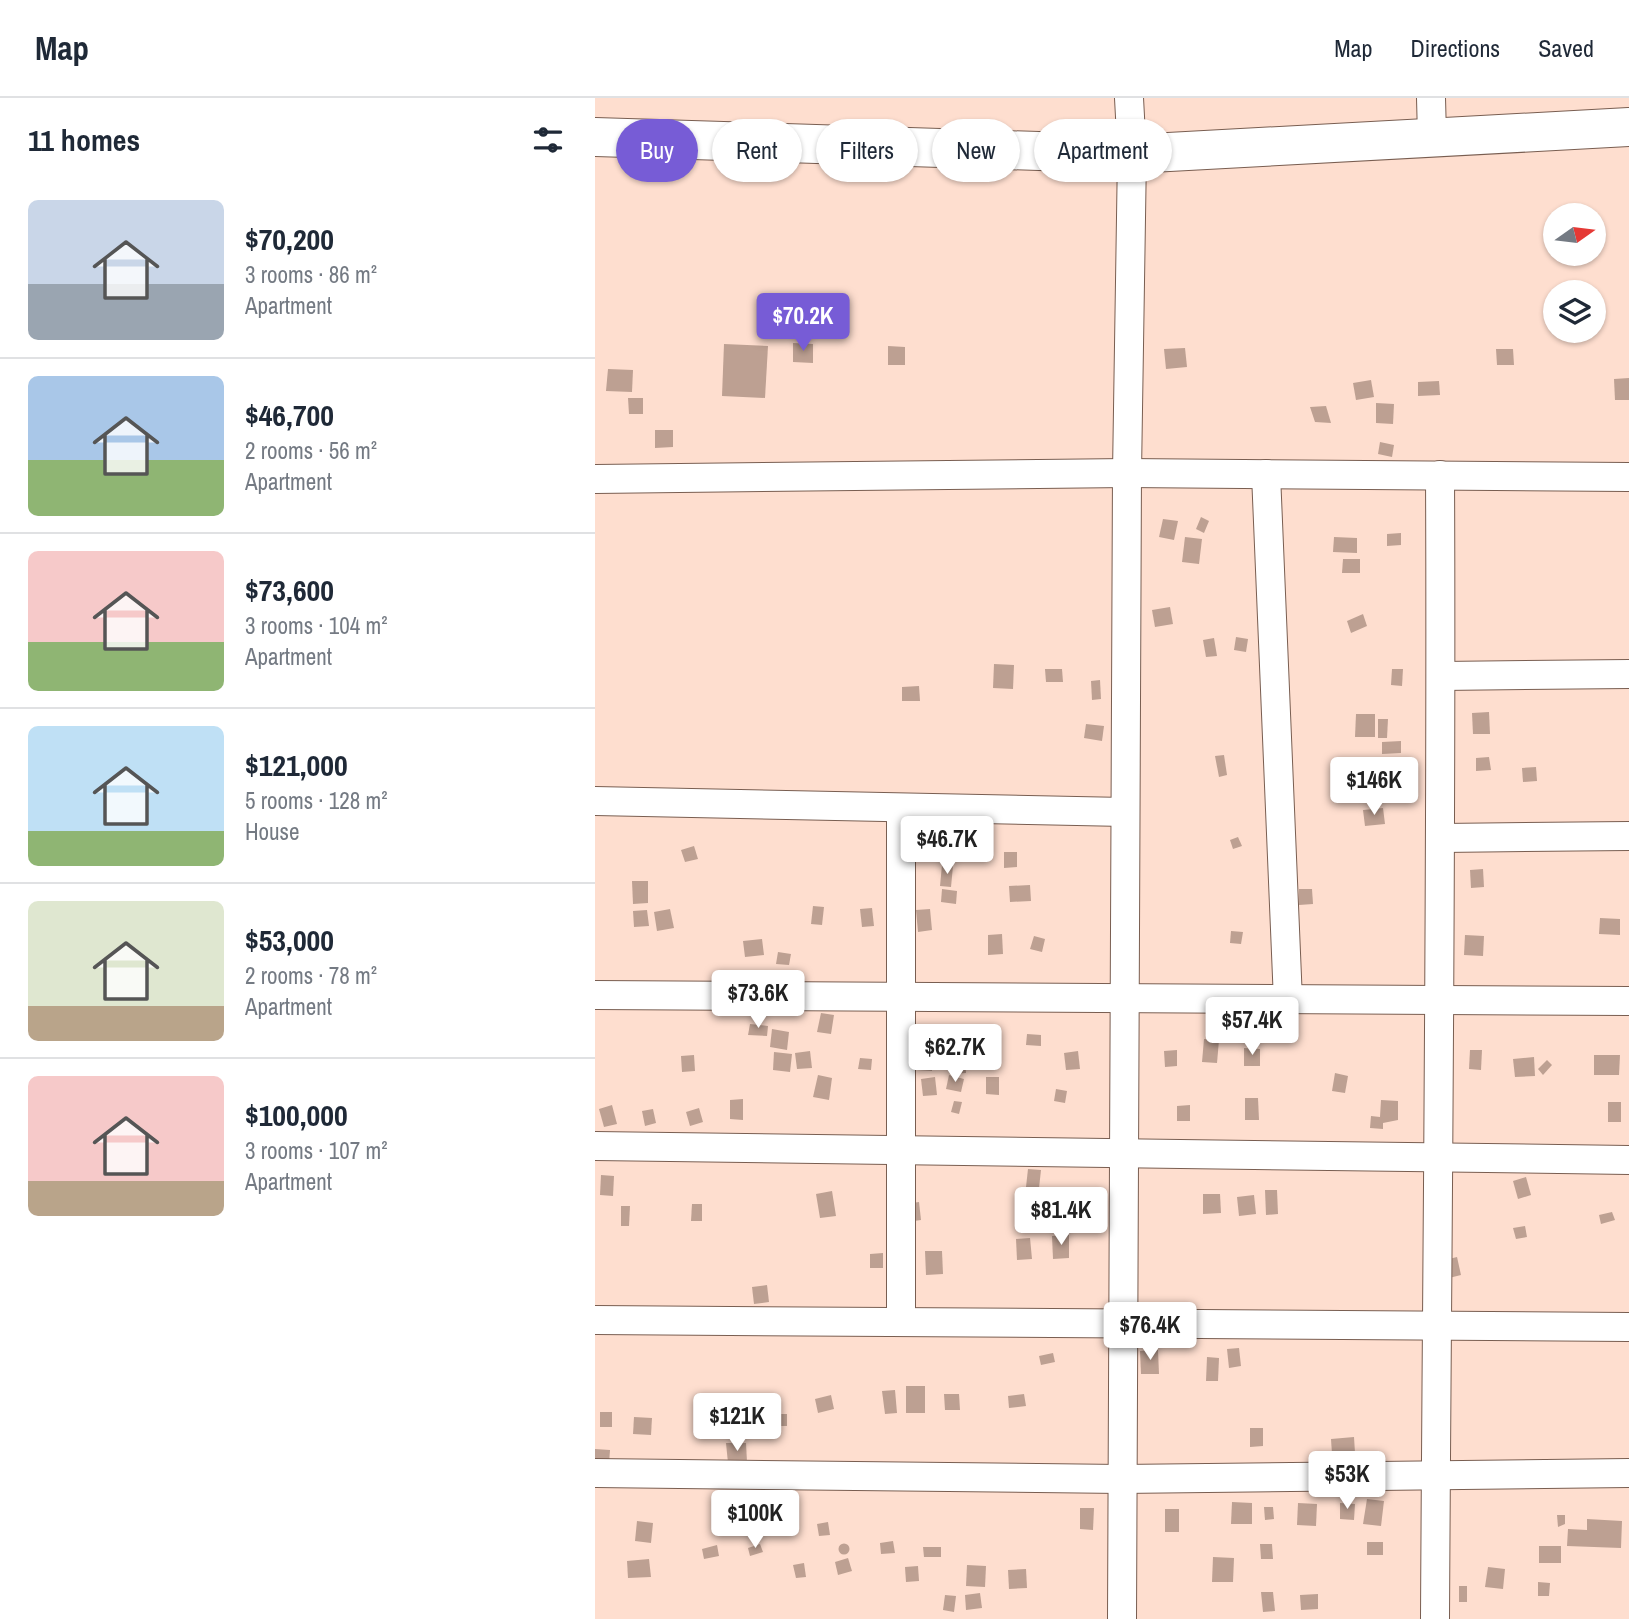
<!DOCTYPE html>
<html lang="en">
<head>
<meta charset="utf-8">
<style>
  :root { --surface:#fff; --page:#f6f6f7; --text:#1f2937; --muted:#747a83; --line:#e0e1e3; --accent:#775cd6 }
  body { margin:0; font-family:"Archivo Narrow",sans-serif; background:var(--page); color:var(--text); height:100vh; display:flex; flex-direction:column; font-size:26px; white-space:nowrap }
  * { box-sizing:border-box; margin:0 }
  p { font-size:23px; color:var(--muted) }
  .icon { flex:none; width:38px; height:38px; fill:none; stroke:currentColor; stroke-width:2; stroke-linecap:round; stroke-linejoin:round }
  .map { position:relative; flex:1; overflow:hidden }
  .drawer { display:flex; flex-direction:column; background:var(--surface); width:595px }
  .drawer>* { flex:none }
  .top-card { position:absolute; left:21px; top:21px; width:665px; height:63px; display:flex; gap:14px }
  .needle { width:46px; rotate:76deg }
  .controls { position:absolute; left:948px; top:105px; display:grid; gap:14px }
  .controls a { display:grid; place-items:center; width:63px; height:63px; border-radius:50%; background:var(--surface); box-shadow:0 2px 5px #0004; font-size:35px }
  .price { position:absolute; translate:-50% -60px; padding:0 16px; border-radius:7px; background:#fff; color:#222; font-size:23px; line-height:46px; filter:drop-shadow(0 2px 4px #0008) }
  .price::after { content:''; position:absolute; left:50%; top:42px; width:21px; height:16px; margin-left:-10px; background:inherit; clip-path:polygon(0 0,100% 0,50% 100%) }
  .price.on { background:var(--accent); color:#fff }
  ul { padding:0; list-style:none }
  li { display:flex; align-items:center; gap:21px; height:175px; padding:0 28px }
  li+li { border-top:2px solid var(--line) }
  li span { display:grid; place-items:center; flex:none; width:196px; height:140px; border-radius:10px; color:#555 }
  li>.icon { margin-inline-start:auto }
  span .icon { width:84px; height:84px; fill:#fffc; stroke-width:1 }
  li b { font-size:30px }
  h2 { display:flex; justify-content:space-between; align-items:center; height:84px; padding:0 28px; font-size:30px }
  .pill { padding:0 24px; border-radius:32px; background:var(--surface); box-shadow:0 2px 5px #0004; font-size:24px; line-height:63px }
  .pill.on { background:var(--accent); color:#fff }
  header { display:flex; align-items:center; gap:42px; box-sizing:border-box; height:98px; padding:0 35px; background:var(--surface); border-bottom:2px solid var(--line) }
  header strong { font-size:33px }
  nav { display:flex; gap:38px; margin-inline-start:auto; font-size:24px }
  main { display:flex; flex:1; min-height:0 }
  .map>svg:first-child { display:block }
  .building { fill:#bda092 }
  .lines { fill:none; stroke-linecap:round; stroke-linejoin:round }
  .minor-casing { stroke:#795e51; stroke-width:30 }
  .primary-casing { stroke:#795e51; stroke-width:40 }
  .minor { stroke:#fff; stroke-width:28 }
  .primary { stroke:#fff; stroke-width:38 }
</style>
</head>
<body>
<header>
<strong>Map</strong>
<nav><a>Map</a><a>Directions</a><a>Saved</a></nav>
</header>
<main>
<section class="drawer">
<h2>11 homes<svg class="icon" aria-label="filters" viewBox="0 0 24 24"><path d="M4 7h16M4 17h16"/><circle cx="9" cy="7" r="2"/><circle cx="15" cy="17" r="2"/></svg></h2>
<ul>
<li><span style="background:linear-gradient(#c9d6e8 60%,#9aa5b1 0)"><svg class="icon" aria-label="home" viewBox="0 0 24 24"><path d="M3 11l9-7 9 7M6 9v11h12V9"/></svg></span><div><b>$70,200</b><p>3 rooms · 86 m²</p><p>Apartment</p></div></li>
<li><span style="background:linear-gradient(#a9c7e8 60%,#8fb573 0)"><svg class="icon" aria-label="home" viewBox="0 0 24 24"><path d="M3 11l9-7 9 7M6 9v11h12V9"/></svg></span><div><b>$46,700</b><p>2 rooms · 56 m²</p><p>Apartment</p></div></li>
<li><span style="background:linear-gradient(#f6c9c9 65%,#8fb573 0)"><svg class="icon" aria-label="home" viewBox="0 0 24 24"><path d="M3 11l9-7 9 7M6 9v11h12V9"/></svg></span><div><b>$73,600</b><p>3 rooms · 104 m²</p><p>Apartment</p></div></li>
<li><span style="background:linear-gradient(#bfe0f5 75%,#8fb573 0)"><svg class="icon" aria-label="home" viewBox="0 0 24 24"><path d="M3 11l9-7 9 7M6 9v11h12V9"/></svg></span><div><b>$121,000</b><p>5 rooms · 128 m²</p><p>House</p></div></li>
<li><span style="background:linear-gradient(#dfe7d0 75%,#b9a48a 0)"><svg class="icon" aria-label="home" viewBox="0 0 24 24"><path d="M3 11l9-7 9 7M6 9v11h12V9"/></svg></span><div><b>$53,000</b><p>2 rooms · 78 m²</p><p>Apartment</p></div></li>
<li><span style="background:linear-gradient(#f6c9c9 75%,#b9a48a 0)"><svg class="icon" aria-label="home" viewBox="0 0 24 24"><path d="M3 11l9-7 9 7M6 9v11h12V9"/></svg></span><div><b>$100,000</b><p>3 rooms · 107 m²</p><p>Apartment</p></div></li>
</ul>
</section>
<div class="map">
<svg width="1034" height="1521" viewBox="0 0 1034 1521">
  <rect width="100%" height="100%" fill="#fedecf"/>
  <g class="building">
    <polygon points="198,245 218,246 218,265 198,264"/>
    <polygon points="129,246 173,248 170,300 127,298"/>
    <polygon points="293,248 310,249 310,267 293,267"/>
    <polygon points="590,250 592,269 571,271 569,251"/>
    <polygon points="901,251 918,251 919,267 902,267"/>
    <polygon points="13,271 38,272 37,294 11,293"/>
    <polygon points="1034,280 1034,302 1020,302 1019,281"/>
    <polygon points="776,282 779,299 761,302 758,285"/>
    <polygon points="844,283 845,297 823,298 823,284"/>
    <polygon points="33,300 48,300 48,316 34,316"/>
    <polygon points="781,305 799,306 798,326 781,325"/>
    <polygon points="731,308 736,325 720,324 715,309"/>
    <polygon points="60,332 78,332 78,349 60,350"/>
    <polygon points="785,344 799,347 797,359 783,356"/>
    <polygon points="606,419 614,423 609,435 601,431"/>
    <polygon points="568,421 583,423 579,442 564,439"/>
    <polygon points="806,435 806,447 792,448 792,436"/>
    <polygon points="590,439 607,441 604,466 587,464"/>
    <polygon points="739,439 762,440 762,455 738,454"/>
    <polygon points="748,461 765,461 765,475 747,475"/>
    <polygon points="575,509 578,526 560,529 557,512"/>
    <polygon points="768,516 772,528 756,535 752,523"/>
    <polygon points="641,539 653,541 651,554 639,552"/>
    <polygon points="619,540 622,558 611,559 608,542"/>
    <polygon points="399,566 419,567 418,591 398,590"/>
    <polygon points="450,571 467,571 468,584 451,584"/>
    <polygon points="797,571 808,571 807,588 796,587"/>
    <polygon points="505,582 506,601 497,602 496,583"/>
    <polygon points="324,588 325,603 307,603 307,589"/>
    <polygon points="894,614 895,636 878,636 877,615"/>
    <polygon points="761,616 780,616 780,639 760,639"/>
    <polygon points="783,621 793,621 792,640 783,640"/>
    <polygon points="491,626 509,628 507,643 489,640"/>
    <polygon points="806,643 806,655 787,656 787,644"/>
    <polygon points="629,657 632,677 624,679 620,658"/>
    <polygon points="894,659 896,672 881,673 881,660"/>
    <polygon points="941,669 942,683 928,684 927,670"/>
    <polygon points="788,710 790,726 770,728 768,712"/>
    <polygon points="643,739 647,748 638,751 635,742"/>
    <polygon points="99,748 103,761 90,764 86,752"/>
    <polygon points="409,754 422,754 422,769 409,770"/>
    <polygon points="347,767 358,768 356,789 345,788"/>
    <polygon points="888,771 889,789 876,790 875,772"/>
    <polygon points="37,783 53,783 53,805 38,806"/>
    <polygon points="435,787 436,803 415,804 414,788"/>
    <polygon points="347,791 362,793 361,806 346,804"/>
    <polygon points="704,791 717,791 718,806 704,807"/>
    <polygon points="218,808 229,809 227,827 216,826"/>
    <polygon points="277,810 279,828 267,829 265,811"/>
    <polygon points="75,811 79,830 62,833 59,814"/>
    <polygon points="335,811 337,832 323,834 321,812"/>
    <polygon points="52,812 54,828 39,829 38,813"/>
    <polygon points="1005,820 1025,821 1025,837 1004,836"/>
    <polygon points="636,833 648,834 646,846 635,845"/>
    <polygon points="407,836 408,856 393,857 393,837"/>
    <polygon points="870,837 889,838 888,858 869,857"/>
    <polygon points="439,838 450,841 447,854 435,851"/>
    <polygon points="167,841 169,857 150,859 148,843"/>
    <polygon points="183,854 196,856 194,867 181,866"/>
    <polygon points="226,915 239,917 236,936 222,934"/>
    <polygon points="615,921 628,922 628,933 615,932"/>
    <polygon points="155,926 173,928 172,938 153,937"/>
    <polygon points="177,931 194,934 192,952 175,949"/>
    <polygon points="432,936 446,937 446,948 431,947"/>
    <polygon points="609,941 624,942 622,965 607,964"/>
    <polygon points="649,950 665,951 665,968 649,968"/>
    <polygon points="582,952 582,968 570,969 569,953"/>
    <polygon points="875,952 887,952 886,972 874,971"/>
    <polygon points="215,953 217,970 202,971 200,955"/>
    <polygon points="323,953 337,953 337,973 322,972"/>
    <polygon points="483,953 485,971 471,972 469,955"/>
    <polygon points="179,954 197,956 195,974 178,972"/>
    <polygon points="99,957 100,973 87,974 86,958"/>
    <polygon points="370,957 371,975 357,976 355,958"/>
    <polygon points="999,957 1025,957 1024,977 999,977"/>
    <polygon points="939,959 940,978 920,979 918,961"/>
    <polygon points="265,960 277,961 276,972 263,971"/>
    <polygon points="952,962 957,967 948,977 943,971"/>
    <polygon points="740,975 753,978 750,995 737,993"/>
    <polygon points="223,977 237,980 234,1002 218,999"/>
    <polygon points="354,977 369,981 366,994 351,991"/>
    <polygon points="340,979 342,997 328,998 326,981"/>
    <polygon points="391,979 404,979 404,997 391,996"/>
    <polygon points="461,991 472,993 470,1005 459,1003"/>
    <polygon points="650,1000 663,1000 664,1022 650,1022"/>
    <polygon points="148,1001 148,1022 135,1021 135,1002"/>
    <polygon points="786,1002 803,1003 803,1022 788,1025 788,1031 775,1030 776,1018 785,1019"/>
    <polygon points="359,1003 367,1004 364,1016 356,1014"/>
    <rect x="1013" y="1004" width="13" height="20"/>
    <polygon points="17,1007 22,1026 9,1029 4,1011"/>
    <polygon points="595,1007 595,1023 582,1023 582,1008"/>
    <polygon points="104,1010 108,1024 95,1028 91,1014"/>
    <polygon points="58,1011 61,1025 50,1028 47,1013"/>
    <polygon points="433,1071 446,1072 444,1090 431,1089"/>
    <polygon points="6,1077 19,1078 18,1098 5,1097"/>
    <polygon points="931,1079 936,1097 923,1101 918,1083"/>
    <polygon points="670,1092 682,1092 683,1116 671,1117"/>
    <polygon points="237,1093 241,1118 225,1120 221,1096"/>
    <polygon points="608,1096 625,1096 626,1115 608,1116"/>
    <polygon points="659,1097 661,1116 644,1118 642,1099"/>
    <polygon points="324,1104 326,1122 312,1124 310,1106"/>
    <polygon points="97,1106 107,1106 107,1123 96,1123"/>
    <polygon points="26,1108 35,1108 34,1128 26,1128"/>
    <polygon points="1017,1114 1020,1122 1006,1126 1004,1117"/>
    <polygon points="930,1128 932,1139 921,1141 918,1130"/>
    <polygon points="474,1137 474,1160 458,1161 457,1138"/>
    <polygon points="435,1140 437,1161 422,1162 421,1141"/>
    <polygon points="330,1153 347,1153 348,1176 331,1177"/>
    <polygon points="288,1155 288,1170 275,1170 275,1156"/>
    <polygon points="862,1159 866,1177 846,1182 842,1164"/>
    <polygon points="172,1187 174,1204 159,1206 157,1189"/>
    <polygon points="644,1250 646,1268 634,1270 632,1251"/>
    <polygon points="563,1252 564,1276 546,1276 545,1253"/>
    <polygon points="458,1255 460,1264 446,1267 444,1258"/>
    <polygon points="612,1259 624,1260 623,1283 611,1283"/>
    <rect x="311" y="1288" width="19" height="27"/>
    <polygon points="300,1292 302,1315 290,1316 287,1293"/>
    <polygon points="349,1296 364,1296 365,1312 350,1312"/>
    <polygon points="429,1296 431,1308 414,1310 413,1298"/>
    <polygon points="236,1297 239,1311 223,1315 220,1301"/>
    <rect x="5" y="1314" width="12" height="15"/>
    <rect x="180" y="1316" width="12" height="12"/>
    <polygon points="39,1319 57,1320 56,1337 38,1336"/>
    <polygon points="655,1330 668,1330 668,1348 655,1349"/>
    <polygon points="759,1339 760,1355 737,1356 736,1341"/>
    <polygon points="131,1345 151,1345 152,1364 133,1365"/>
    <polygon points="0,1351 15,1352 14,1366 0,1365"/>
    <polygon points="772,1401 789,1403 786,1428 768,1426"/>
    <polygon points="637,1404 657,1405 657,1426 636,1426"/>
    <polygon points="703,1405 722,1406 721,1428 702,1427"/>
    <polygon points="745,1405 760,1406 759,1422 745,1421"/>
    <polygon points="669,1409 678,1409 679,1421 670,1422"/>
    <polygon points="485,1410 499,1410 498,1432 485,1431"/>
    <rect x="570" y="1411" width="14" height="23"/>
    <polygon points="962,1417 970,1417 970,1426 963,1429"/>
    <polygon points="992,1421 1027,1423 1026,1450 972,1448 973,1431 992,1432"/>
    <polygon points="42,1423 58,1425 56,1445 40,1443"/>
    <polygon points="233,1424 235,1437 224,1438 222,1426"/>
    <polygon points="298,1443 300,1455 286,1456 285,1445"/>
    <rect x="772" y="1444" width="16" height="13"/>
    <circle cx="249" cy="1451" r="5.5"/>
    <polygon points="165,1446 168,1454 155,1458 153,1450"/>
    <polygon points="665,1446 677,1446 678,1461 666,1461"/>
    <polygon points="122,1447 124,1458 109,1461 107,1451"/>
    <rect x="944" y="1448" width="22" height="17"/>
    <polygon points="328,1449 346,1449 346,1459 329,1459"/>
    <polygon points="618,1459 639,1460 638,1484 617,1484"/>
    <polygon points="253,1460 257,1473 243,1477 240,1464"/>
    <polygon points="54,1461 56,1479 33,1480 32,1463"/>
    <polygon points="209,1465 211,1479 201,1480 198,1467"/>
    <polygon points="372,1467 391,1468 390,1489 371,1488"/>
    <polygon points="323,1468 324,1483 311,1484 310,1469"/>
    <polygon points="893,1469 910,1471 908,1491 890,1489"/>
    <polygon points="431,1471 432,1490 414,1491 413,1472"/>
    <polygon points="943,1484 955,1485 954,1498 943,1498"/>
    <rect x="864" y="1488" width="8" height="16"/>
    <polygon points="666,1494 678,1494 680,1513 668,1514"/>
    <polygon points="385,1495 387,1510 371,1512 370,1497"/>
    <polygon points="723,1496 723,1511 706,1512 705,1497"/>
    <polygon points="350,1497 361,1498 359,1514 348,1512"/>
  </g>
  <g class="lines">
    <g class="minor-casing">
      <g id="minor">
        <polyline points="836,0 837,38"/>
        <polyline points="671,376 693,903"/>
        <polyline points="0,381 532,375 1034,379"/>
        <polyline points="846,578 1034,576"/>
        <polyline points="0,703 530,714"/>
        <polyline points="847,740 1034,738"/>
        <polyline points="0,897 1034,903"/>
        <polyline points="0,1048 1034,1062"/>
        <polyline points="0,1222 1034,1229"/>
        <polyline points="306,1222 306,710"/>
        <polyline points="0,1375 526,1381 1034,1375"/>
        <polyline points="527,1521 532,375 537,56 534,0"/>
        <path d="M840,1521C842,1140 847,759 845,377"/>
      </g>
    </g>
    <g class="primary-casing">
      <polyline id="primary" points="0,39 537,56 1034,29"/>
    </g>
    <use href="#minor" class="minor"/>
    <use href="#primary" class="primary"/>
  </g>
</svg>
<div class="controls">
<a><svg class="needle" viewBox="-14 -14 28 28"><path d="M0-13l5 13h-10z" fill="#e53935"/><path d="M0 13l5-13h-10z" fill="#747a83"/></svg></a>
<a><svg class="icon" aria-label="layers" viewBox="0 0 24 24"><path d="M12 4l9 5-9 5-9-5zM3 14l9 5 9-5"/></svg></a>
</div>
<b class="price on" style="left:208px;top:255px">$70.2K</b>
<b class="price" style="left:779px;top:719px">$146K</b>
<b class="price" style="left:352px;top:778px">$46.7K</b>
<b class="price" style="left:163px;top:932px">$73.6K</b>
<b class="price" style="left:657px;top:959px">$57.4K</b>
<b class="price" style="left:360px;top:986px">$62.7K</b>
<b class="price" style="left:466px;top:1149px">$81.4K</b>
<b class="price" style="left:555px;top:1264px">$76.4K</b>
<b class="price" style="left:142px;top:1355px">$121K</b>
<b class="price" style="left:752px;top:1413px">$53K</b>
<b class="price" style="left:160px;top:1452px">$100K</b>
<div class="top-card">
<a class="pill on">Buy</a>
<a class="pill">Rent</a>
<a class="pill">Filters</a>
<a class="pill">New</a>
<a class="pill">Apartment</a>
</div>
</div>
</main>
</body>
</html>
